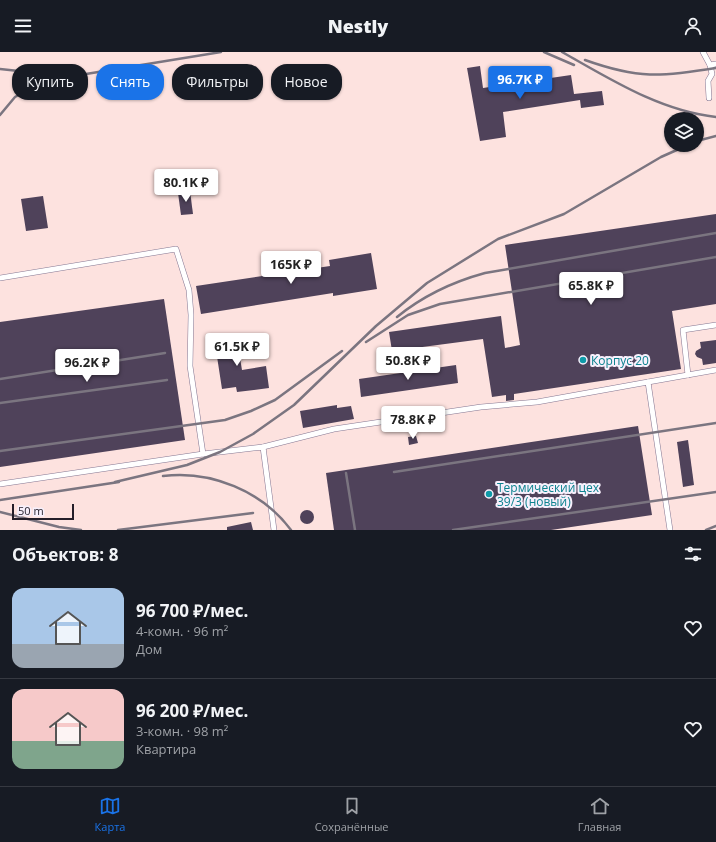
<!DOCTYPE html>
<html lang="ru">
<head>
<meta charset="utf-8">
<style>
  :root { --surface:#171b24; --page:#20242c; --text:#f1f3f6; --muted:#9ea1a6; --line:#363941; --accent:#1a73e8 }
  body { margin:0; font-family:"Open Sans",sans-serif; background:var(--page); color:var(--text); height:100vh; display:flex; flex-direction:column; font-size:15px; white-space:nowrap }
  * { box-sizing:border-box; margin:0 }
  p { font-size:13px; color:var(--muted) }
  .icon { flex:none; width:22px; height:22px; fill:none; stroke:currentColor; stroke-width:2; stroke-linecap:round; stroke-linejoin:round }
  .map { position:relative; height:478px; overflow:hidden }
  .drawer { display:flex; flex-direction:column; background:var(--surface); flex:1 }
  .drawer>* { flex:none }
  .top-card { position:absolute; left:12px; top:12px; width:400px; height:36px; display:flex; gap:8px }
  .controls { position:absolute; left:664px; top:60px; display:grid; gap:8px }
  .controls a { display:grid; place-items:center; width:40px; height:40px; border-radius:50%; background:var(--surface); box-shadow:0 1px 3px #0004; font-size:20px }
  .scale { position:absolute; left:12px; bottom:10px; width:62px; box-sizing:border-box; padding-left:4px; border:2px solid #241e29; border-top:0; font-size:11px; line-height:14px; white-space:nowrap; color:#241e29; -webkit-text-stroke:3px #f7f0fc; paint-order:stroke }
  .price { position:absolute; translate:-50% -34px; padding:0 9px; border-radius:4px; background:#fff; color:#222; font-size:13px; line-height:26px; filter:drop-shadow(0 1px 2px #0008) }
  .price::after { content:''; position:absolute; left:50%; top:24px; width:12px; height:9px; margin-left:-6px; background:inherit; clip-path:polygon(0 0,100% 0,50% 100%) }
  .price.current { background:var(--accent); color:#fff }
  ul { padding:0; list-style:none }
  li { display:flex; align-items:center; gap:12px; height:100px; padding:0 12px }
  li+li { border-top:1px solid var(--line) }
  li span { display:grid; place-items:center; flex:none; width:112px; height:80px; border-radius:12px; color:#555 }
  li>.icon { margin-inline-start:auto }
  span .icon { width:48px; height:48px; fill:#fffc; stroke-width:1 }
  li b { font-size:17px }
  h2 { display:flex; justify-content:space-between; align-items:center; height:48px; padding:0 12px; font-size:17px }
  .pill { padding:0 14px; border-radius:16px; background:var(--surface); box-shadow:0 1px 3px #0004; font-size:14px; line-height:36px }
  .pill.current { background:var(--accent); color:#fff }
  header { display:flex; justify-content:space-between; align-items:center; height:52px; padding:0 12px; background:var(--surface); font-size:18px; font-weight:800 }
  .tabs { display:flex; justify-content:space-around; align-items:center; height:56px; border-top:1px solid var(--line); background:var(--surface); font-size:11px; color:var(--muted) }
  .tabs a { display:grid; justify-items:center; gap:2px }
  .tabs .current { color:var(--accent) }
  .map>svg:first-child { display:block }
  .industrial { fill:#fde2df; fill-rule:evenodd }
  .building { fill:#4f425a }
  .lines { fill:none; stroke-linecap:round; stroke-linejoin:round }
  .service-casing { stroke:#857792; stroke-width:6 }
  .service { stroke:#fff; stroke-width:5 }
  .rail { stroke:#7b7580; stroke-width:2.5 }
  .culture-dot { fill:#0f9aa8; stroke:#f7f0fc; stroke-width:1.5 }
  .labels { text-anchor:middle; dominant-baseline:central; stroke-width:4; stroke-linejoin:round; paint-order:stroke }
  .culture-label { font-size:12px; fill:#0d838f; stroke:#f7f0fc; text-anchor:start }
</style>
</head>
<body>
<header><svg class="icon" aria-label="menu" viewBox="0 0 24 24"><path d="M4 6h16M4 12h16M4 18h16"/></svg>Nestly<svg class="icon" aria-label="person" viewBox="0 0 24 24"><circle cx="12" cy="8" r="4"/><path d="M4 21q1-7 8-7t8 7"/></svg></header>
<div class="map">
<svg width="716" height="478" viewBox="0 0 716 478">
  <rect width="100%" height="100%" fill="#f7f0fc"/>
  <path class="industrial" d="M0,0H716V478H0ZM671,67H697V93H671Z"/>
  <g class="building">
    <polygon points="480,14 483,36 571,23 574,42 602,39 604,53 581,56 580,48 503,60 506,85 480,89 467,16"/>
    <polygon points="190,139 193,162 181,163 178,141"/>
    <polygon points="43,144 48,176 26,179 21,147"/>
    <polygon points="716,162 716,252 672,259 681,317 514,342 514,348 506,349 506,343 492,345 483,287 392,299 389,280 501,264 505,296 520,293 505,193"/>
    <polygon points="371,201 377,237 333,244 333,241 201,262 196,234 330,214 329,208"/>
    <polygon points="164,247 185,388 0,415 0,270"/>
    <polygon points="236,282 242,318 266,314 269,336 237,340 236,335 222,337 214,285"/>
    <polygon points="716,288 716,311 703,313 702,307 697,305 695,302 696,299 701,296 700,290"/>
    <polygon points="456,313 458,331 361,345 359,327"/>
    <polygon points="337,353 337,356 351,354 354,367 303,376 300,359"/>
    <polygon points="638,374 652,463 551,478 334,478 326,421"/>
    <polygon points="416,384 418,391 409,393 408,385"/>
    <polygon points="688,388 694,433 683,435 677,390"/>
    <circle cx="307" cy="465" r="7"/>
    <polygon points="251,470 253,478 227,478 227,475"/>
  </g>
  <g class="lines">
    <g class="service-casing">
      <g id="service">
        <polyline points="703,0 710,13"/>
        <polyline points="709,46 708,29 712,22 710,13 716,12"/>
        <polyline points="0,226 176,197 189,238 191,263 190,314 203,402"/>
        <polyline points="688,323 683,278 716,273"/>
        <polyline points="648,330 716,318"/>
        <polyline points="263,395 334,377 481,355 537,350 648,330 670,478"/>
        <polyline points="0,432 203,402 263,395 274,478"/>
      </g>
    </g>
    <use href="#service" class="service"/>
    <g class="rail">
      <polyline points="544,0 574,13"/>
      <path d="M562,0C610,27 660,59 716,65"/>
      <path d="M585,8C638,27 661,25 716,16"/>
      <polyline points="0,17 56,23"/>
      <polyline points="0,63 15,45 43,29 221,0"/>
      <polyline points="697,89 716,84"/>
      <path d="M397,265C424,243 452,230 485,221L716,181"/>
      <polyline points="366,290 408,263 440,252 716,205"/>
      <polyline points="0,327 165,301"/>
      <polyline points="0,351 167,328"/>
      <polyline points="0,399 225,368 251,359 275,348 342,299"/>
      <polyline points="394,420 716,371"/>
      <polyline points="346,421 355,478"/>
      <path d="M163,424C211,418 262,439 291,478"/>
      <polyline points="115,430 187,413 220,400 253,382 294,353 376,274 427,231 498,187 564,162 661,105 688,93"/>
      <polyline points="0,448 119,430"/>
      <polyline points="0,460 59,475 81,478"/>
      <polyline points="118,478 253,461"/>
      <polyline points="453,478 716,440"/>
      <polyline points="706,478 716,474"/>
    </g>
  </g>
  <g class="culture-dot">
    <circle cx="583" cy="308" r="4"/>
    <circle cx="489" cy="442" r="4"/>
  </g>
  <g class="labels">
    <g class="culture-label">
      <text x="591" y="308">Корпус 20</text>
      <text x="497" y="435">Термический цех<tspan x="497" dy="14">39/3 (новый)</tspan></text>
    </g>
  </g>
</svg>
<div class="controls">
<a><svg class="icon" aria-label="layers" viewBox="0 0 24 24"><path d="M12 4l9 5-9 5-9-5zM3 14l9 5 9-5"/></svg></a>
</div>
<div class="scale">50 m</div>
<b class="price current" style="left:520px;top:48px">96.7K ₽</b>
<b class="price" style="left:186px;top:151px">80.1K ₽</b>
<b class="price" style="left:291px;top:233px">165K ₽</b>
<b class="price" style="left:591px;top:254px">65.8K ₽</b>
<b class="price" style="left:237px;top:315px">61.5K ₽</b>
<b class="price" style="left:408px;top:329px">50.8K ₽</b>
<b class="price" style="left:87px;top:331px">96.2K ₽</b>
<b class="price" style="left:413px;top:388px">78.8K ₽</b>
<div class="top-card">
<a class="pill">Купить</a>
<a class="pill current">Снять</a>
<a class="pill">Фильтры</a>
<a class="pill">Новое</a>
</div>
</div>
<section class="drawer">
<h2>Объектов: 8<svg class="icon" aria-label="filters" viewBox="0 0 24 24"><path d="M4 7h16M4 17h16"/><circle cx="9" cy="7" r="2"/><circle cx="15" cy="17" r="2"/></svg></h2>
<ul>
<li><span style="background:linear-gradient(#a9c7e8 70%,#9aa5b1 0)"><svg class="icon" aria-label="home" viewBox="0 0 24 24"><path d="M3 11l9-7 9 7M6 9v11h12V9"/></svg></span><div><b>96 700 ₽/мес.</b><p>4-комн. · 96 m²</p><p>Дом</p></div><svg class="icon" aria-label="heart" viewBox="0 0 24 24"><path d="M12 20l-8-8c-3-5 5-10 8-4 3-6 11-1 8 4z"/></svg></li>
<li><span style="background:linear-gradient(#f6c9c9 65%,#7fa58c 0)"><svg class="icon" aria-label="home" viewBox="0 0 24 24"><path d="M3 11l9-7 9 7M6 9v11h12V9"/></svg></span><div><b>96 200 ₽/мес.</b><p>3-комн. · 98 m²</p><p>Квартира</p></div><svg class="icon" aria-label="heart" viewBox="0 0 24 24"><path d="M12 20l-8-8c-3-5 5-10 8-4 3-6 11-1 8 4z"/></svg></li>
</ul>
</section>
<nav class="tabs">
<a class="current"><svg class="icon" aria-label="map" viewBox="0 0 24 24"><path d="M3 6l6-2 6 2 6-2v14l-6 2-6-2-6 2zM9 4v14M15 6v14"/></svg>Карта</a>
<a><svg class="icon" aria-label="saved" viewBox="0 0 24 24"><path d="M7 4h10v16l-5-4-5 4z"/></svg>Сохранённые</a>
<a><svg class="icon" aria-label="home" viewBox="0 0 24 24"><path d="M3 11l9-7 9 7M6 9v11h12V9"/></svg>Главная</a>
</nav>
</body>
</html>
